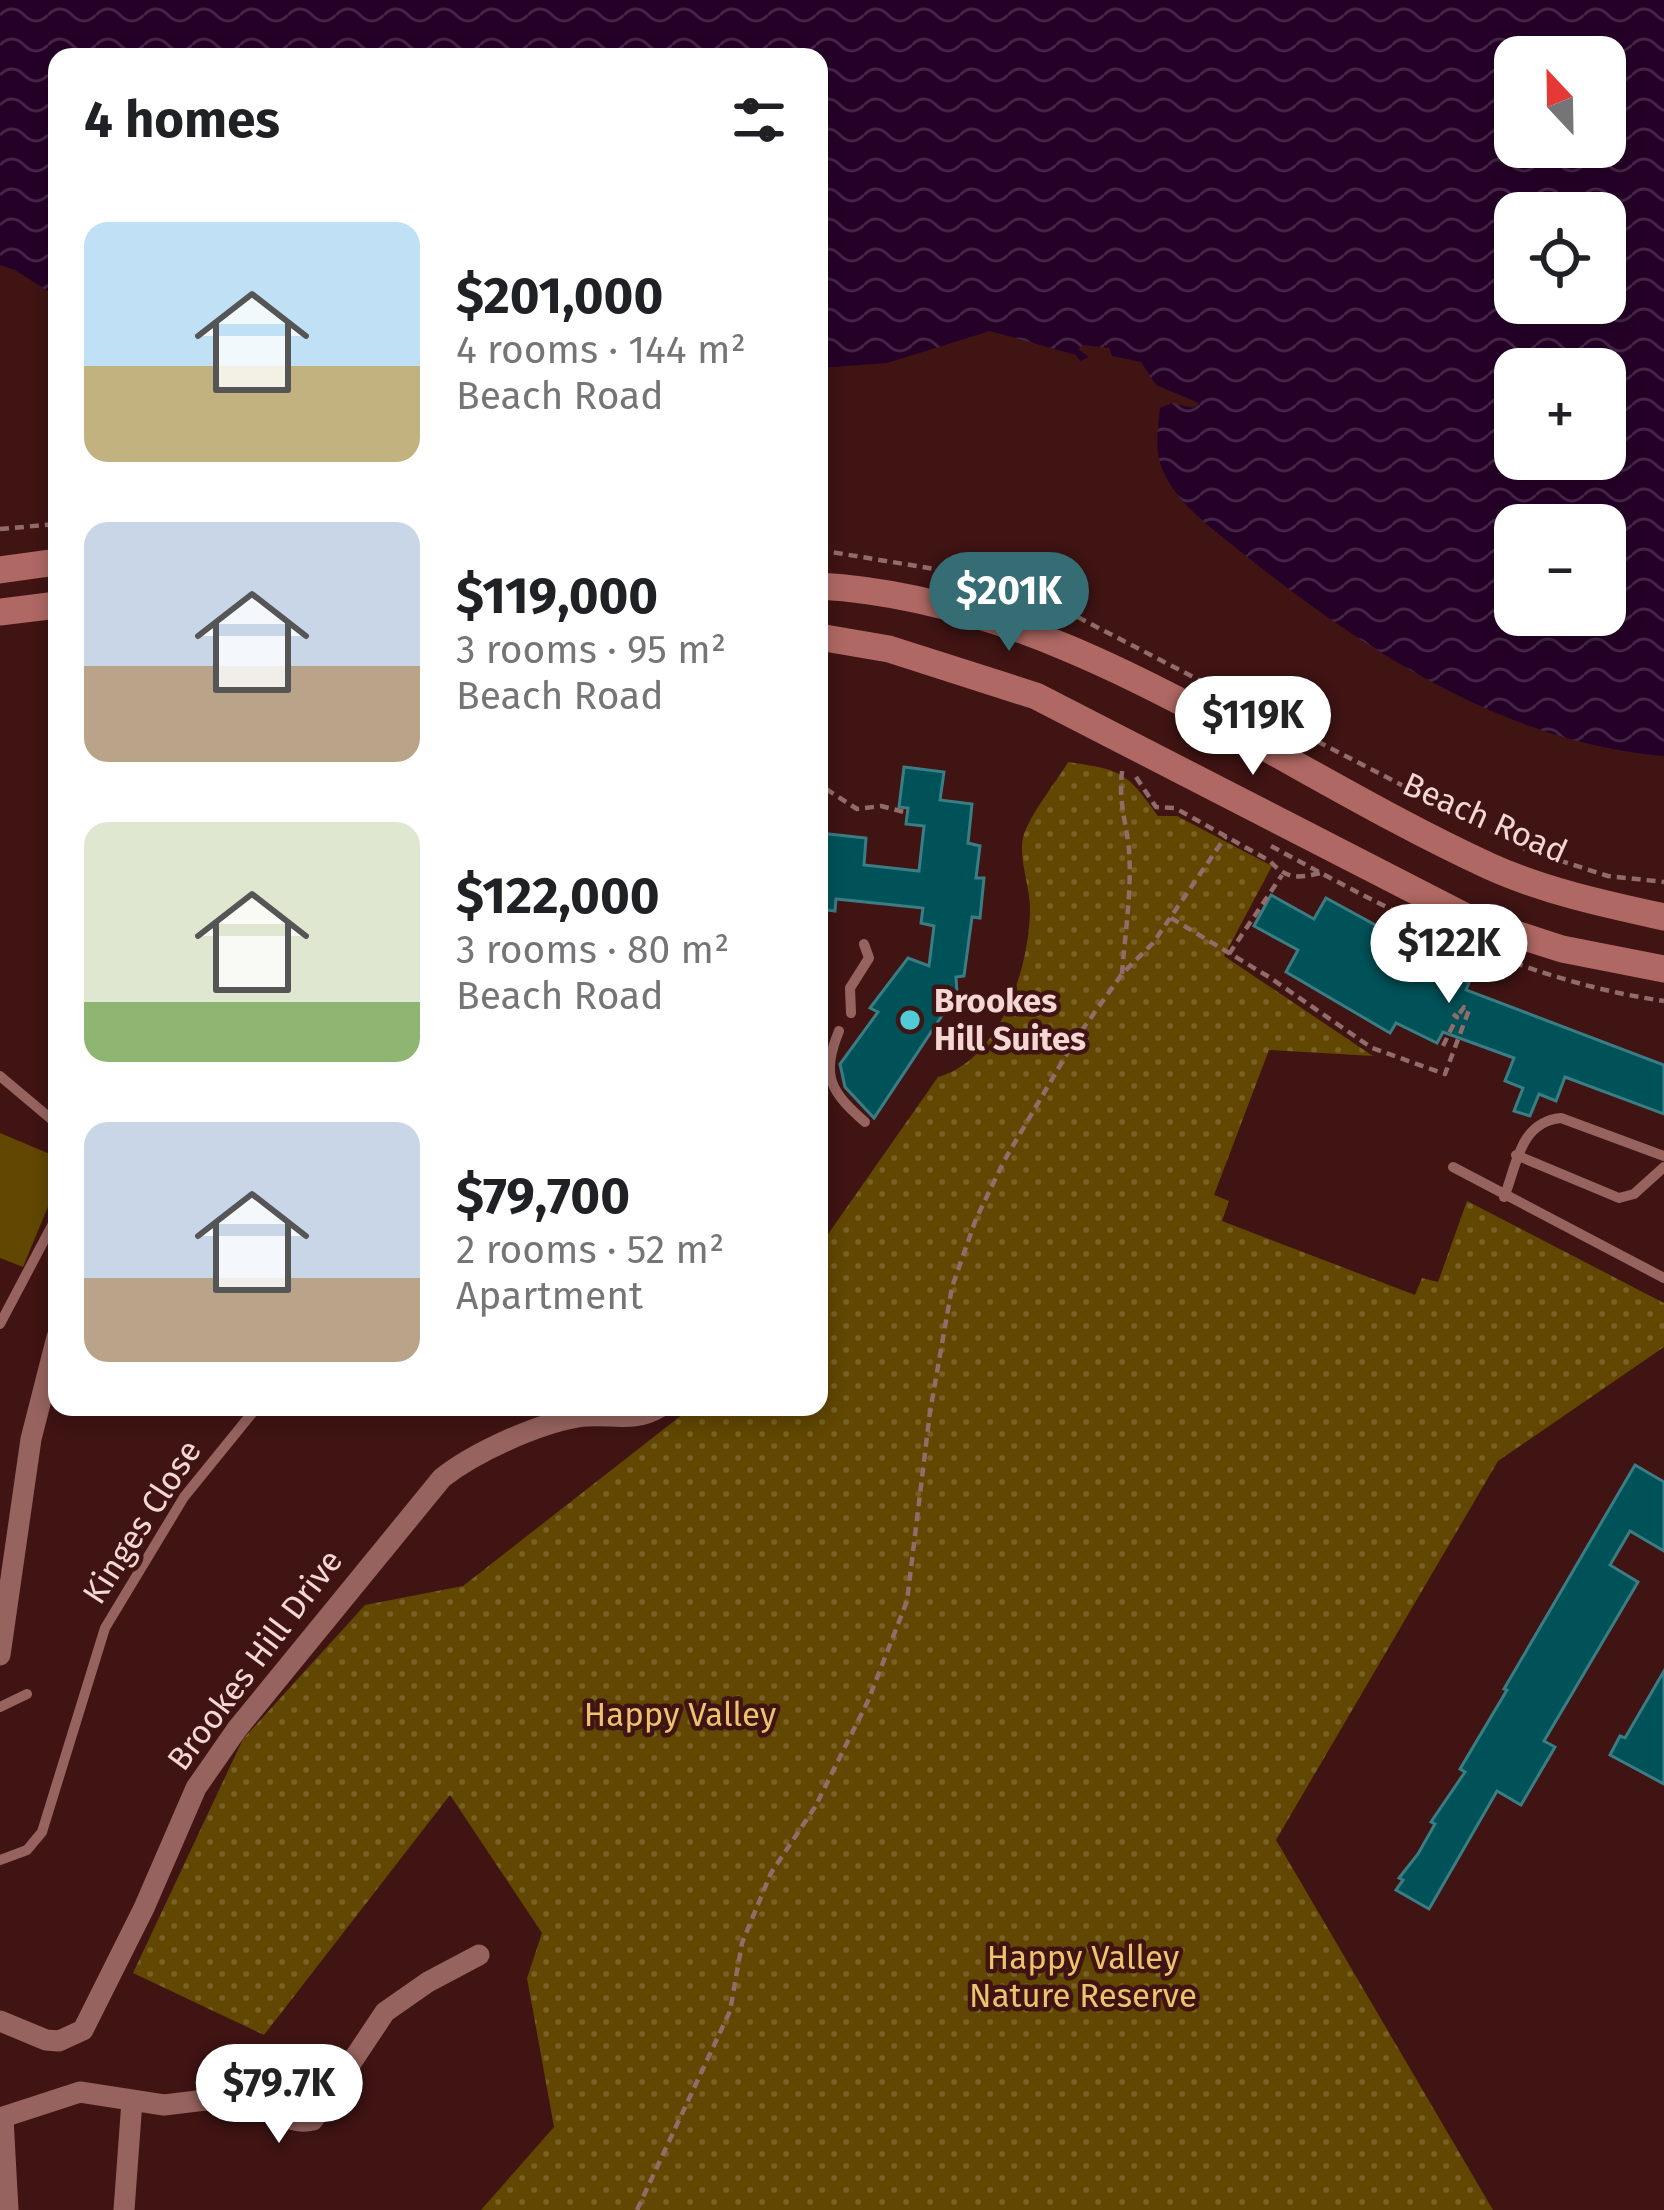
<!DOCTYPE html>
<html lang="en">
<head>
<meta charset="utf-8">
<style>
  :root { --surface:#fff; --page:#f2f2f2; --text:#202124; --muted:#757577; --accent:#366d75 }
  body { margin:0; font-family:"Fira Sans",sans-serif; background:var(--page); color:var(--text); height:100vh; display:flex; flex-direction:column; font-size:45px; white-space:nowrap }
  * { box-sizing:border-box; margin:0 }
  p { font-size:39px; color:var(--muted) }
  .icon { flex:none; width:66px; height:66px; fill:none; stroke:currentColor; stroke-width:2; stroke-linecap:round; stroke-linejoin:round }
  .map { position:relative; flex:1; overflow:hidden }
  .side { position:absolute; left:48px; top:48px; width:780px; height:1368px; display:flex; flex-direction:column; background:var(--surface); border-radius:24px; box-shadow:0 6px 18px #0003 }
  .side>* { flex:none }
  .needle { width:78px; rotate:338deg }
  .tools { position:absolute; left:1494px; top:36px; display:grid; gap:24px }
  .tools a { display:grid; place-items:center; width:132px; height:132px; border-radius:24px; background:var(--surface); box-shadow:0 6px 18px #0003; font-size:60px }
  .price { position:absolute; translate:-50% -102px; padding:0 27px; border-radius:42px; background:#fff; color:#222; font-size:39px; line-height:78px; filter:drop-shadow(0 3px 6px #0008) }
  .price::after { content:''; position:absolute; left:50%; top:72px; width:36px; height:27px; margin-left:-18px; background:inherit; clip-path:polygon(0 0,100% 0,50% 100%) }
  .price.current { background:var(--accent); color:#fff }
  ul { padding:0; list-style:none }
  li { display:flex; align-items:center; gap:36px; height:300px; padding:0 36px }
  li span { display:grid; place-items:center; flex:none; width:336px; height:240px; border-radius:24px; color:#555 }
  li>.icon { margin-inline-start:auto }
  span .icon { width:144px; height:144px; fill:#fffc; stroke-width:1 }
  li b { font-size:51px }
  h2 { display:flex; justify-content:space-between; align-items:center; height:144px; padding:0 36px; font-size:51px }
  .map>svg:first-child { display:block }
  .green { fill:url(#green-dots) }
  .pitch { fill:#614701 }
  .water { fill:url(#water-waves); fill-rule:evenodd }
  .building { fill:#005259; stroke:#3a7d84; stroke-width:3 }
  .lines { fill:none; stroke-linecap:round; stroke-linejoin:round }
  .path { stroke:#916c6a; stroke-width:4.5; stroke-dasharray:9 6; stroke-linecap:butt }
  .service { stroke:#97635f; stroke-width:10 }
  .minor { stroke:#97635f; stroke-width:21 }
  .secondary { stroke:#af6863; stroke-width:27 }
  .poi-dot { fill:#52cbd8; stroke:#3f1413; stroke-width:4.5 }
  .labels { text-anchor:middle; dominant-baseline:central; stroke-width:9; stroke-linejoin:round; paint-order:stroke }
  .street-label { font-size:33px; fill:#f4d6d3; stroke:#3f1413 }
  .poi-label { font-size:33px; font-weight:bold; fill:#f4d6d3; stroke:#3f1413; text-anchor:start }
  .park-label { font-size:33px; fill:#edc46d; stroke:#3f1413 }
</style>
</head>
<body>
<div class="map">
<svg width="1664" height="2210" viewBox="0 0 1664 2210">
  <defs>
    <pattern id="green-dots" width="8" height="8" patternUnits="userSpaceOnUse" patternTransform="scale(3)"><rect width="8" height="8" fill="#614701"/><path d="M2 2h.1M6 6h.1" fill="none" stroke="#786125" stroke-width="1.8" stroke-linecap="round"/></pattern>
    <pattern id="water-waves" width="16" height="10" patternUnits="userSpaceOnUse" patternTransform="scale(3)"><rect width="16" height="10" fill="#250128"/><path d="M0 5q4-4 8 0t8 0" fill="none" stroke="#452546"/></pattern>
  </defs>
  <rect width="100%" height="100%" fill="#3f1413"/>
  <path class="green" d="M1068,762C1122,770 1126,771 1158,816H1177L1272,866L1224,956L1373,1056L1269,1050L1214,1195L1229,1201L1222,1221L1415,1295L1422,1278L1438,1282L1467,1201L1664,1303V1347L1498,1461L1276,1840L1493,2210H481L554,2127L527,1978L542,1933L450,1795L264,2035L133,1973L243,1739L365,1605L463,1586L692,1407H819V1247L938,1077C1000,1060 1030,967 1030,908C1030,886 1017,855 1024,834C1033,810 1055,784 1068,762Z"/>
  <polygon class="pitch" points="0,1133 57,1157 57,1185 23,1267 0,1258"/>
  <path class="water" d="M0,0H1664V756C1507,743 1367,652 1246,556C1216,531 1180,508 1163,471C1154,451 1158,429 1160,408L1173,403L1193,408L1199,403L1156,385L1141,362L1112,356L1109,348L1083,345L1078,349L1089,357L1080,361L1076,355L990,331L887,363L819,368V57H57V297L15,270L0,265ZM1515,57H1605V147H1515ZM1515,213H1605V303H1515ZM1605,369V459H1515V369ZM1515,525H1605V615H1515Z"/>
  <g class="building">
    <polygon points="904,767 944,772 940,800 972,804 968,843 980,846 976,878 984,878 980,918 972,917 964,976 956,977 957,993 874,1118 845,1087 840,1064 878,1012 870,1008 908,958 929,966 934,926 921,923 923,908 836,899 835,911 819,909 819,833 866,838 864,865 919,871 924,826 906,824 908,808 899,807"/>
    <polygon points="1271,895 1314,919 1326,898 1401,939 1407,929 1436,946 1429,960 1469,983 1466,990 1664,1065 1664,1114 1565,1077 1556,1101 1539,1094 1530,1116 1514,1111 1523,1088 1505,1081 1514,1058 1443,1032 1437,1043 1396,1023 1390,1033 1286,972 1298,950 1254,926"/>
    <polygon points="1635,1465 1664,1482 1664,1551 1630,1531 1610,1565 1638,1582 1544,1741 1555,1747 1521,1805 1497,1791 1429,1909 1396,1890 1403,1880 1399,1878 1418,1854 1435,1824 1431,1822 1465,1772 1460,1769 1507,1690 1504,1689"/>
    <polygon points="1664,1671 1664,1784 1610,1755 1620,1736 1625,1738"/>
  </g>
  <g class="lines">
    <g class="path">
      <polyline points="0,529 57,524"/>
      <polyline points="819,550 1008,581 1527,850 1608,876 1664,882"/>
      <path d="M1136,777L1156,807L1175,808L1270,861C1287,880 1298,878 1321,873"/>
      <polyline points="819,782 826,789 819,796"/>
      <polyline points="826,789 857,809 881,806 908,813"/>
      <path d="M1271,846C1398,915 1519,980 1664,1001"/>
      <polyline points="1171,918 1269,977 1372,1048 1445,1074 1469,1010 1464,1007 1457,1017"/>
      <polyline points="1229,954 1282,875"/>
      <path d="M1122,974C1125,933 1132,891 1129,850C1126,820 1117,797 1123,766"/>
      <polyline points="1443,1046 1457,1017 1453,1014"/>
      <polyline points="637,2210 730,2011 742,1943 771,1873 815,1807 868,1701 907,1601 930,1412 952,1287 976,1219 1004,1161 1075,1040 1122,974 1153,943 1226,836"/>
    </g>
    <g class="service">
      <polyline points="851,1013 850,988 869,958 864,944"/>
      <path d="M839,1031C820,1076 831,1092 865,1122"/>
      <polyline points="0,1076 57,1124"/>
      <polyline points="1516,1155 1619,1198 1634,1194 1664,1167"/>
      <polyline points="1453,1167 1664,1278"/>
      <path d="M1504,1197C1517,1166 1519,1122 1561,1118L1664,1156"/>
      <polyline points="0,1324 57,1216"/>
      <polyline points="0,1707 27,1694"/>
      <polyline points="0,1860 27,1850 42,1832 105,1628 184,1497 257,1407"/>
    </g>
    <g class="minor">
      <polyline points="0,1655 31,1439 57,1337"/>
      <path d="M0,2021L46,2040L59,2041L83,2030L144,1908L196,1788L237,1729L442,1478C475,1452 537,1424 578,1417C609,1412 632,1424 660,1407"/>
      <path d="M0,2118L80,2092L164,2105L239,2096C266,2101 284,2127 313,2120L385,2012L428,1982L479,1955"/>
      <polyline points="3,2118 8,2210"/>
      <polyline points="124,2210 132,2101"/>
    </g>
    <g class="secondary">
      <polyline points="0,570 57,562"/>
      <path d="M819,586C1067,600 1271,766 1489,866C1544,891 1605,904 1664,917"/>
      <polyline points="0,612 57,605"/>
      <polyline points="819,637 889,649 1036,696 1472,920 1562,949 1664,969"/>
    </g>
  </g>
  <circle class="poi-dot" cx="910" cy="1020" r="12"/>
  <g class="labels">
    <g class="street-label">
      <text transform="translate(1485 818) rotate(24)">Beach Road</text>
      <text transform="translate(142 1522) rotate(-57)">Kinges Close</text>
      <text transform="translate(255 1660) rotate(-53)">Brookes Hill Drive</text>
    </g>
    <g class="poi-label">
      <text x="934" y="1001">Brookes<tspan x="934" dy="38">Hill Suites</tspan></text>
    </g>
    <g class="park-label">
      <text x="680" y="1715">Happy Valley</text>
      <text x="1083" y="1958">Happy Valley<tspan x="1083" dy="38">Nature Reserve</tspan></text>
    </g>
  </g>
</svg>
<div class="tools">
<a><svg class="needle" viewBox="-14 -14 28 28"><path d="M0-13l5 13h-10z" fill="#e53935"/><path d="M0 13l5-13h-10z" fill="#757577"/></svg></a>
<a><svg class="icon" aria-label="locate" viewBox="0 0 24 24"><circle cx="12" cy="12" r="6"/><path d="M12 2v4M12 18v4M2 12h4M18 12h4"/></svg></a>
<a>+</a>
<a>−</a>
</div>
<b class="price current" style="left:1009px;top:654px">$201K</b>
<b class="price" style="left:1253px;top:778px">$119K</b>
<b class="price" style="left:1449px;top:1006px">$122K</b>
<b class="price" style="left:279px;top:2146px">$79.7K</b>
<section class="side">
<h2>4 homes<svg class="icon" aria-label="filters" viewBox="0 0 24 24"><path d="M4 7h16M4 17h16"/><circle cx="9" cy="7" r="2"/><circle cx="15" cy="17" r="2"/></svg></h2>
<ul>
<li><span style="background:linear-gradient(#bfe0f5 60%,#c2b280 0)"><svg class="icon" aria-label="home" viewBox="0 0 24 24"><path d="M3 11l9-7 9 7M6 9v11h12V9"/></svg></span><div><b>$201,000</b><p>4 rooms · 144 m²</p><p>Beach Road</p></div></li>
<li><span style="background:linear-gradient(#c9d6e8 60%,#b9a48a 0)"><svg class="icon" aria-label="home" viewBox="0 0 24 24"><path d="M3 11l9-7 9 7M6 9v11h12V9"/></svg></span><div><b>$119,000</b><p>3 rooms · 95 m²</p><p>Beach Road</p></div></li>
<li><span style="background:linear-gradient(#dfe7d0 75%,#8fb573 0)"><svg class="icon" aria-label="home" viewBox="0 0 24 24"><path d="M3 11l9-7 9 7M6 9v11h12V9"/></svg></span><div><b>$122,000</b><p>3 rooms · 80 m²</p><p>Beach Road</p></div></li>
<li><span style="background:linear-gradient(#c9d6e8 65%,#b9a48a 0)"><svg class="icon" aria-label="home" viewBox="0 0 24 24"><path d="M3 11l9-7 9 7M6 9v11h12V9"/></svg></span><div><b>$79,700</b><p>2 rooms · 52 m²</p><p>Apartment</p></div></li>
</ul>
</section>
</div>
</body>
</html>
